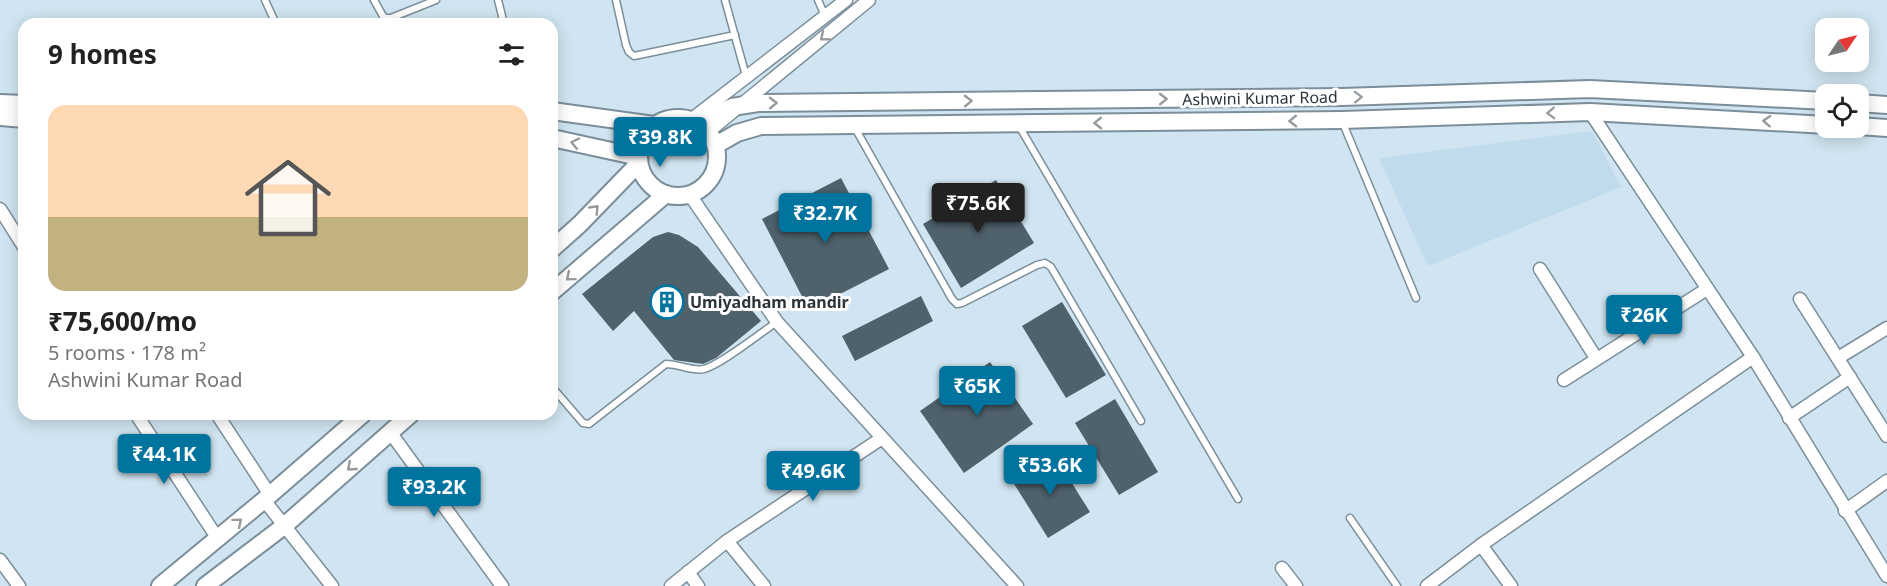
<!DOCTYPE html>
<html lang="en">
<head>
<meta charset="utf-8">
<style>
  :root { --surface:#fff; --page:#f2f2f2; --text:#222; --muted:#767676; --line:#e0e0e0; --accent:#00749e }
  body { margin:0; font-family:"Noto Sans",sans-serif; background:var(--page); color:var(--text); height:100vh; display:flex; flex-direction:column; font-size:22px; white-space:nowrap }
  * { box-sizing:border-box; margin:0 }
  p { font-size:20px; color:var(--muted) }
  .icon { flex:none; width:33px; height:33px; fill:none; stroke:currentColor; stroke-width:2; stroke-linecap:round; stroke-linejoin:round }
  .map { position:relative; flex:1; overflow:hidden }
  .details { position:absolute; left:18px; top:18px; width:540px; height:402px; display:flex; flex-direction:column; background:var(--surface); border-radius:18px; box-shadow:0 3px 15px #0003 }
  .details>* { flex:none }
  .needle { width:39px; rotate:55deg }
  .buttons { position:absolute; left:1815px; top:18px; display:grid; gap:12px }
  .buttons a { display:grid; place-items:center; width:54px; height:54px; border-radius:12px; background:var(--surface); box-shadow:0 3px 15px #0003; font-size:30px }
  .price { position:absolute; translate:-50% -51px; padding:0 14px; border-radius:6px; background:var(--accent); color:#fff; font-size:20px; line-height:39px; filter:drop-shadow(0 2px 3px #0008) }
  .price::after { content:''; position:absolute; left:50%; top:36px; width:18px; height:14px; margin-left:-9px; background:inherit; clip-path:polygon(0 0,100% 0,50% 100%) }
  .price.current { background:#222; color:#fff }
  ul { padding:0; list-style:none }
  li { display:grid; align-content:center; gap:12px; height:318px; padding:0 30px }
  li+li { border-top:2px solid var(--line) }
  li span { display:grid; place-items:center; height:186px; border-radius:18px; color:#555 }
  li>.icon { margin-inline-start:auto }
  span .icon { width:108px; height:108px; fill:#fffc; stroke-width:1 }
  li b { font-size:26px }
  h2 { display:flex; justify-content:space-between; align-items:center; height:72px; padding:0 30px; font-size:26px }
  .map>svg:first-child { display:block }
  .built { fill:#bfdbec }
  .building { fill:#4f616b }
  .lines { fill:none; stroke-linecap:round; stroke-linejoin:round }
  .lane-casing { stroke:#7b8e99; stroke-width:9 }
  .street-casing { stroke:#7b8e99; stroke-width:15 }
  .secondary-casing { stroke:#7b8e99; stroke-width:20 }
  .lane { stroke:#fff; stroke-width:6 }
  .street { stroke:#fff; stroke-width:12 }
  .secondary { stroke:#fff; stroke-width:16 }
  .oneway { stroke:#969a9c }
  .labels { text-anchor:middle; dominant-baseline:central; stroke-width:6; stroke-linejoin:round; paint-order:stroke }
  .street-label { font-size:16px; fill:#2c3439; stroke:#fff }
  .poi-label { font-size:16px; font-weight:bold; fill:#2c3439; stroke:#fff; text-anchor:start }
</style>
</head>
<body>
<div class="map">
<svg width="1887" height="586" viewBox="0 0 1887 586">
  <rect width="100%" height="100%" fill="#d0e5f1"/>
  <polygon class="built" points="1592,131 1621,187 1428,266 1379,158"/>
  <g class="building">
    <polygon points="841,178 889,269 809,310 762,219"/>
    <polygon points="996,180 1034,243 961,288 923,224"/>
    <polygon points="668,232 679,235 698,247 761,321 716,358 703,364 674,360 634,311 613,331 582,294 653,237"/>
    <polygon points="921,296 933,321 855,361 842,336"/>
    <polygon points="1062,302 1106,375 1066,398 1022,326"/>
    <polygon points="990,362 1033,424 964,473 920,411"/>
    <polygon points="1115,399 1158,472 1119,495 1075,423"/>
    <polygon points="1053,453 1090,512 1048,538 1011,479"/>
  </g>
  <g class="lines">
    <g class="lane-casing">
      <g id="lane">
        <polyline points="265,0 276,24"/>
        <polyline points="374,0 384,18 391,18 436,0"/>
        <polyline points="498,0 504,24"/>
        <polyline points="616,0 626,45 629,52 634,56 735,35"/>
        <polyline points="725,0 746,76"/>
        <polyline points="818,0 825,16"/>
        <polyline points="1342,121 1416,298"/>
        <polyline points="1019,126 1238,499"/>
        <polyline points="855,128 952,299 957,304 962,303 1037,265 1045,263 1051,267 1141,421"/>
        <path d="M552,387L583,423L589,424L666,364C679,364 693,372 704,369C722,364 760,333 777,322"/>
        <polyline points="1350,518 1397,586"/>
      </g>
    </g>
    <g class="street-casing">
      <g id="street">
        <polyline points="1590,112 1753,357 1887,576"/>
        <polyline points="692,119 846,0"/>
        <polyline points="708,132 869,0"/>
        <polyline points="690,195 777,322 1017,586"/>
        <polyline points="0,209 24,247"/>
        <polyline points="1540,269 1596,358"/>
        <polyline points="1800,299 1887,436"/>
        <polyline points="1838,358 1887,328"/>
        <polyline points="1564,380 1707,289"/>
        <polyline points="136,414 218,539"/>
        <polyline points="217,414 270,495"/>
        <polyline points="1789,418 1850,377"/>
        <polyline points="390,432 502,586"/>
        <polyline points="264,500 332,586"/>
        <polyline points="1845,511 1887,481"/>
        <polyline points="727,541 882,438"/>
        <polyline points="1481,545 1511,586"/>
        <polyline points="0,560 19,586"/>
        <polyline points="1282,568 1296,586"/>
        <polyline points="688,572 698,586"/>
        <polyline points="671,586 727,541 764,586"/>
        <polyline points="1427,586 1481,545 1753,357"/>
      </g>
    </g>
    <g class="secondary-casing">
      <g id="secondary">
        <polyline points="0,103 24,104"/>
        <polyline points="1858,103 1887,105"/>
        <polyline points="552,111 654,125"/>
        <polyline points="0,117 24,119"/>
        <circle cx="678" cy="157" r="39"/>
        <polyline points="697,122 732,107 758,103 1342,97 1590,89 1826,101"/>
        <polyline points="1858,126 1887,128"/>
        <polyline points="552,138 639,157"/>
        <polyline points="716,145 737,133 761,126 1342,120 1590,112 1826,125"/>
        <polyline points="552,249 580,224 639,163"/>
        <polyline points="552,292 666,194"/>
        <polyline points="160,586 264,500 363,414"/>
        <polyline points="205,586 284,526 411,414"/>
      </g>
    </g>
    <use href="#lane" class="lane"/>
    <use href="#street" class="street"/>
    <use href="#secondary" class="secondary"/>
  </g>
  <defs><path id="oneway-chevron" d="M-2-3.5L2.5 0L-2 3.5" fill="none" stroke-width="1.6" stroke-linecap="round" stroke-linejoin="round" transform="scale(1.5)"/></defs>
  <g class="oneway">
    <use href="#oneway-chevron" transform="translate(824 37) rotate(141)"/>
    <use href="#oneway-chevron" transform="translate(1358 97) rotate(-2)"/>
    <use href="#oneway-chevron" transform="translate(1163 99) rotate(-1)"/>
    <use href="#oneway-chevron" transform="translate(968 101) rotate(-1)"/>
    <use href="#oneway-chevron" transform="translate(773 103) rotate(-1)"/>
    <use href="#oneway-chevron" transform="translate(1551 113) rotate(178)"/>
    <use href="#oneway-chevron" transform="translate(1293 121) rotate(179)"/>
    <use href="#oneway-chevron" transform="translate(1767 121) rotate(-177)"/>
    <use href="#oneway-chevron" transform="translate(1098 123) rotate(179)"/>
    <use href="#oneway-chevron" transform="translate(575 143) rotate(-168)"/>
    <use href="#oneway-chevron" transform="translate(595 209) rotate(-46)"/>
    <use href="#oneway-chevron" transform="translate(570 277) rotate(140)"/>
    <use href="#oneway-chevron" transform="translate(351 467) rotate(139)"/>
    <use href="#oneway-chevron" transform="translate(238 522) rotate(-40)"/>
  </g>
  <defs>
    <g id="building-ring" transform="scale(1.725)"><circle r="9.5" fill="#fff" stroke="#00749e" stroke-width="1.5"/><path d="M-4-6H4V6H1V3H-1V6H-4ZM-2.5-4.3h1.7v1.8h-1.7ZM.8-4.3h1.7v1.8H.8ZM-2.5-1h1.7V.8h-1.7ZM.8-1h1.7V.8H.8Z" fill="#00749e"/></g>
  </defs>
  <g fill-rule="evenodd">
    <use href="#building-ring" x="667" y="302"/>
  </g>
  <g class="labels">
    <g class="street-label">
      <text transform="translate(1260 98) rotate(-1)">Ashwini Kumar Road</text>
    </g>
    <g class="poi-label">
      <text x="690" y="302">Umiyadham mandir</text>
    </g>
  </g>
</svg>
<div class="buttons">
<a><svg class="needle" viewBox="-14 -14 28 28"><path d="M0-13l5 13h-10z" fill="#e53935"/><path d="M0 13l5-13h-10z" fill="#767676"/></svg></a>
<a><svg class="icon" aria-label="locate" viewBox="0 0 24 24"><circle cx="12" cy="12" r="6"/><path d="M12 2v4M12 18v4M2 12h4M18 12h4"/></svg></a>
</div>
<b class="price" style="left:660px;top:168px">₹39.8K</b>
<b class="price current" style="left:978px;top:234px">₹75.6K</b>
<b class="price" style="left:825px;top:244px">₹32.7K</b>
<b class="price" style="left:1644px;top:346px">₹26K</b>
<b class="price" style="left:977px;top:417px">₹65K</b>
<b class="price" style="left:164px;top:485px">₹44.1K</b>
<b class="price" style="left:1050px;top:496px">₹53.6K</b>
<b class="price" style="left:813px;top:502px">₹49.6K</b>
<b class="price" style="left:434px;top:518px">₹93.2K</b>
<section class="details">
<h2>9 homes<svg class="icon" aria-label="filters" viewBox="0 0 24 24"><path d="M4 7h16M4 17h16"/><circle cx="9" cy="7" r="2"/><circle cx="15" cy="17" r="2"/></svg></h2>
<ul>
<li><span style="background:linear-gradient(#ffd9b3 60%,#c2b280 0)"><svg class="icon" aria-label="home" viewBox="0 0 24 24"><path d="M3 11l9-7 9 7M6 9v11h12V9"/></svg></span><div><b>₹75,600/mo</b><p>5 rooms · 178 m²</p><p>Ashwini Kumar Road</p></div></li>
</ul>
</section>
</div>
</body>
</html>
